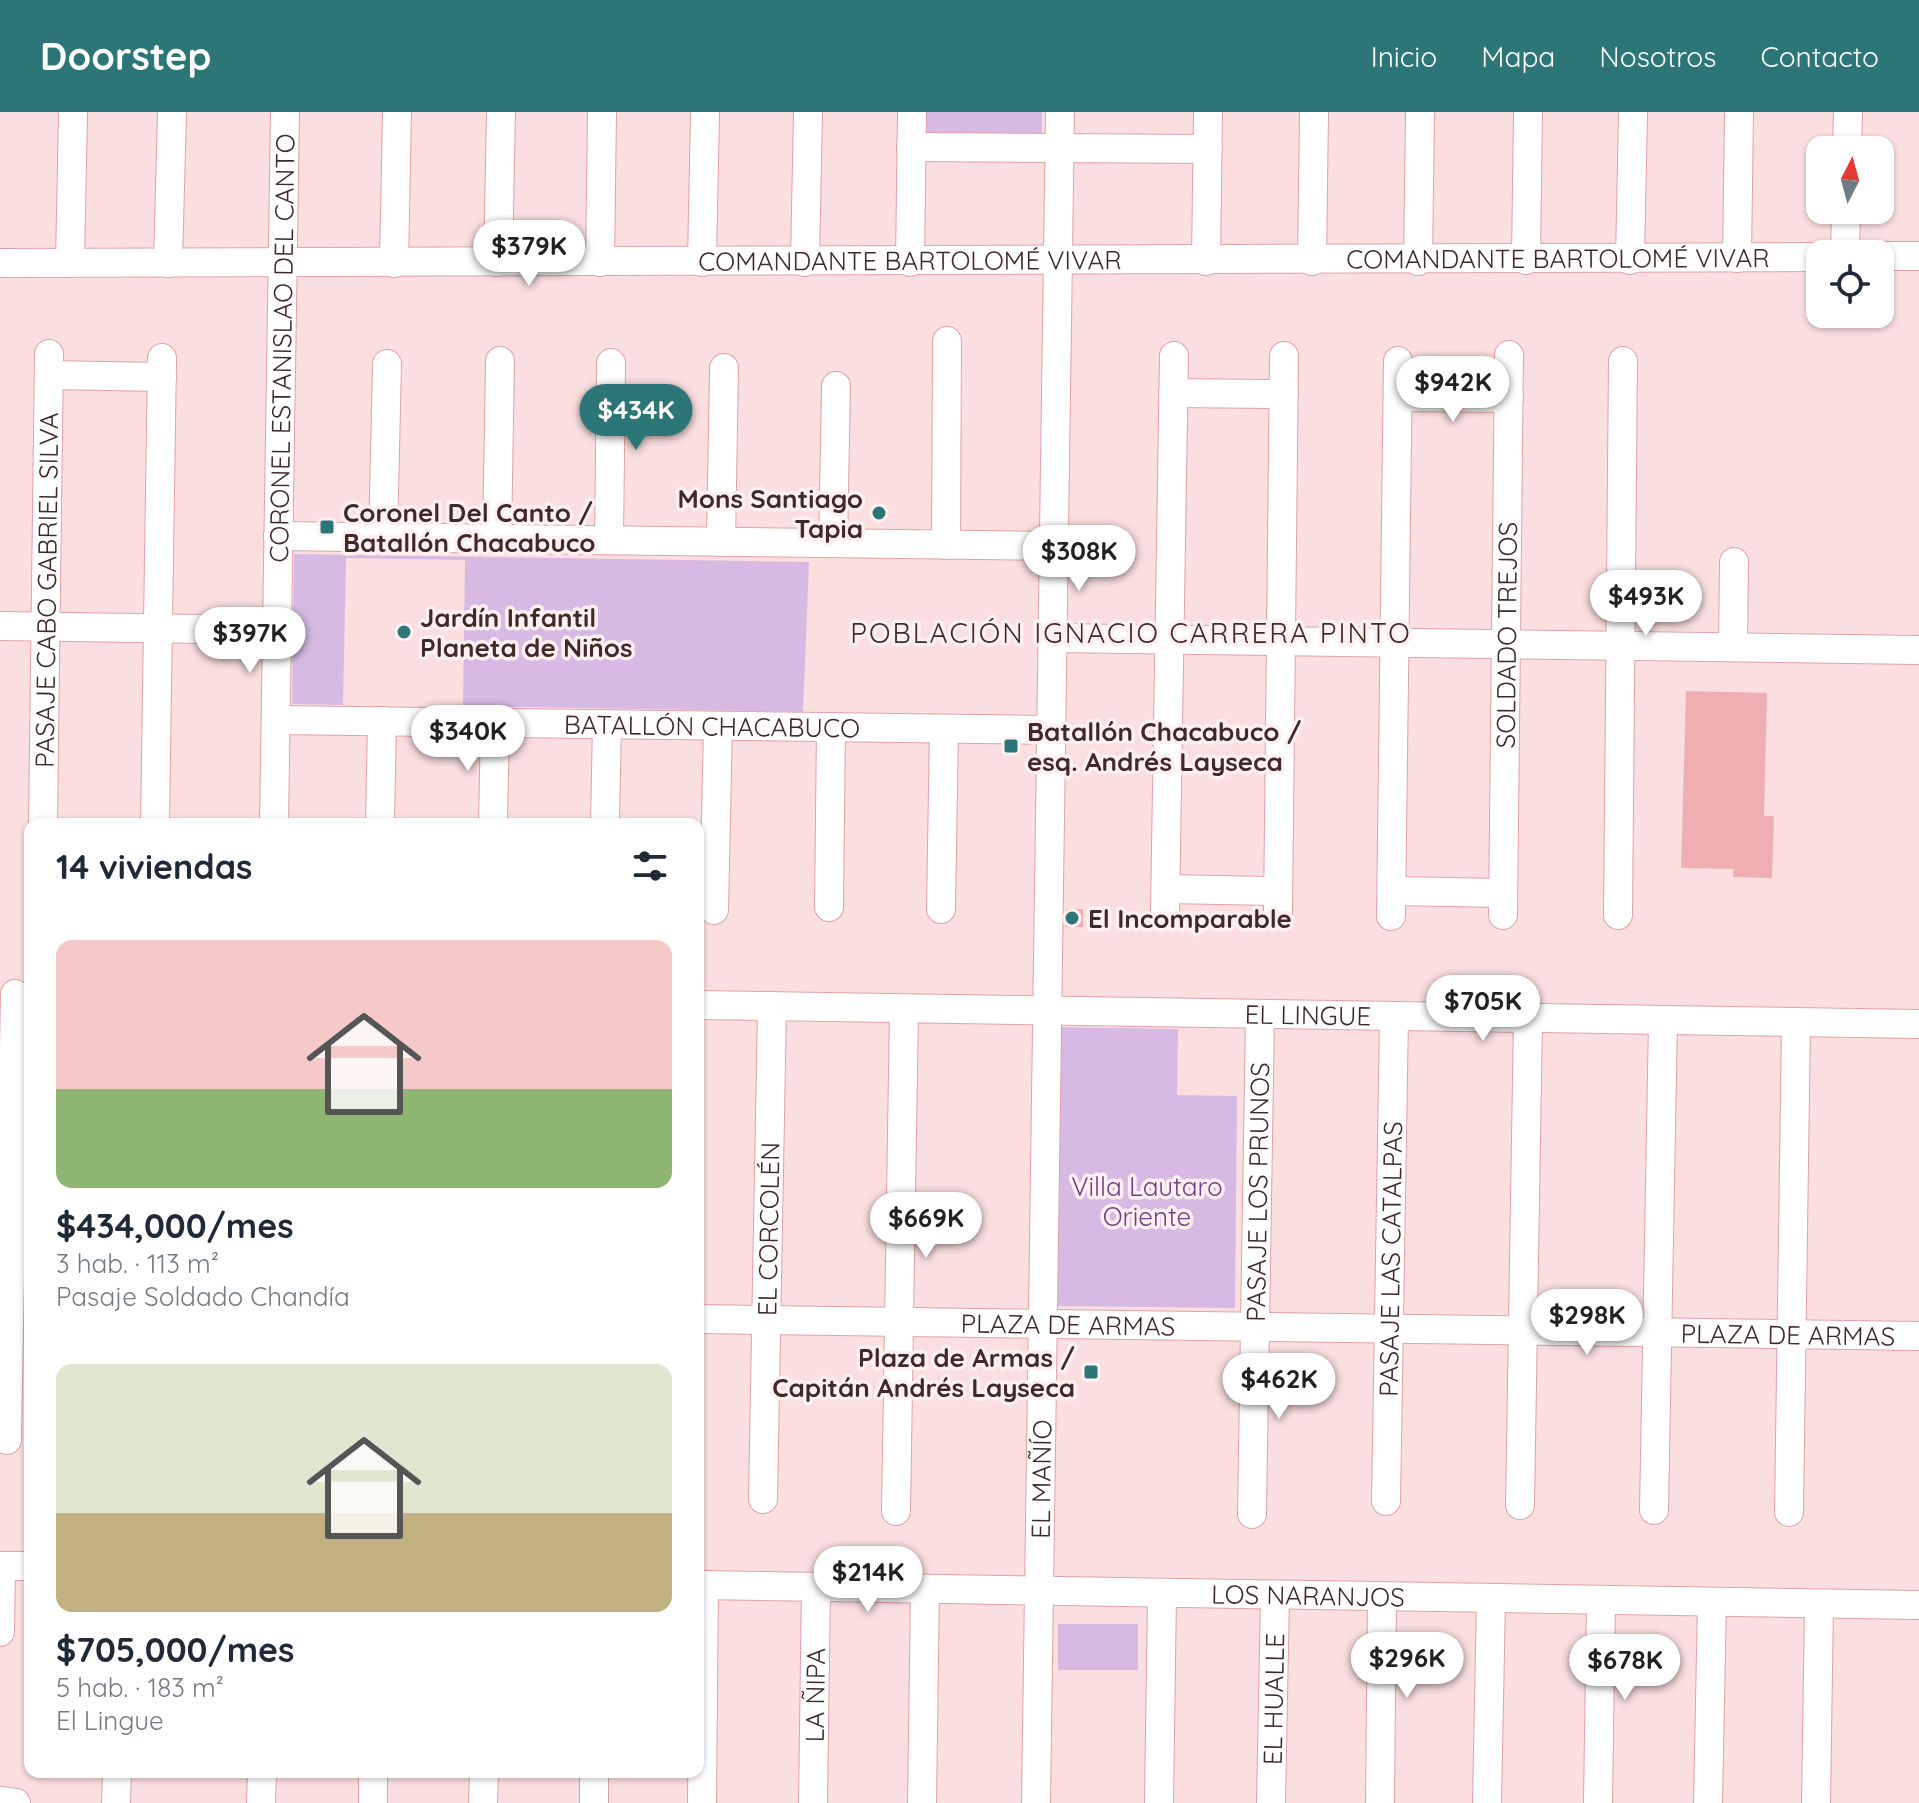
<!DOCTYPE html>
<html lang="es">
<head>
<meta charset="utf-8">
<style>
  :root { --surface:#fff; --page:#f6f6f7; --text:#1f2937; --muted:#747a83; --accent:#2c7677 }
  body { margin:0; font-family:Quicksand,sans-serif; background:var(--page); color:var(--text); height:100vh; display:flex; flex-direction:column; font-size:30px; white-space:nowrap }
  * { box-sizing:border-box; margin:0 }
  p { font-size:26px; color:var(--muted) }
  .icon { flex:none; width:44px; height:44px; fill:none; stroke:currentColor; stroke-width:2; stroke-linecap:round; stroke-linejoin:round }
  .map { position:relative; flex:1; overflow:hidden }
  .sheet { position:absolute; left:24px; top:706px; width:680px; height:960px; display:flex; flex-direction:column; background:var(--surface); border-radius:16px; box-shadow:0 2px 6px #0004 }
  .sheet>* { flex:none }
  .needle { width:52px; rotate:6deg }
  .fabs { position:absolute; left:1806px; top:24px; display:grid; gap:16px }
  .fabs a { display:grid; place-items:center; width:88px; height:88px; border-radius:16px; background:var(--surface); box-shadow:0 2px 6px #0004; font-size:40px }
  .price { position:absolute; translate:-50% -68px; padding:0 18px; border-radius:28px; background:#fff; color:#222; font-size:26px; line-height:52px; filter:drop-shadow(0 2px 4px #0008) }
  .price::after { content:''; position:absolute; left:50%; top:48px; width:24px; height:18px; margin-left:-12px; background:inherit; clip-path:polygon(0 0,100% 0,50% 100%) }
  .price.active { background:var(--accent); color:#fff }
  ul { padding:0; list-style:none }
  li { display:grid; align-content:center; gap:16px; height:424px; padding:0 32px }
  li span { display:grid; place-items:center; height:248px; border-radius:16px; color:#555 }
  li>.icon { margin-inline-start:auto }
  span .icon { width:144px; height:144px; fill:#fffc; stroke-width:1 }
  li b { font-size:34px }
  h2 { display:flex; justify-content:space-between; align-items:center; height:96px; padding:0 32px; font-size:34px }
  header { display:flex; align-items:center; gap:48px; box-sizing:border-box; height:112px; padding:0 40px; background:var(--accent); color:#fff }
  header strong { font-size:38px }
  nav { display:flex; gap:44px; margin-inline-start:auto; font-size:28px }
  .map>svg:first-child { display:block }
  .green { fill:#d6bae3 }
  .building { fill:#efafb2 }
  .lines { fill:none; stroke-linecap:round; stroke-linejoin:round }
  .minor-casing { stroke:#e1a2a5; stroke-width:30 }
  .minor { stroke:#fff; stroke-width:28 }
  .poi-dot { fill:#2c7677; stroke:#fef0f1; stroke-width:3 }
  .labels { text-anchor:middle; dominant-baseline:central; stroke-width:7; stroke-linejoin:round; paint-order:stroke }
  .street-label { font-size:26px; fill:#412829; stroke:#fef0f1 }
  .poi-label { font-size:26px; font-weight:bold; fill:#412829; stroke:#fef0f1; text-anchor:start }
  .park-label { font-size:26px; fill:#713d85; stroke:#fef0f1 }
  .neighbourhood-label { font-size:28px; letter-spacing:2px; fill:#412829; stroke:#fef0f1 }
</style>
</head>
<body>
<header>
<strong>Doorstep</strong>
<nav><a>Inicio</a><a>Mapa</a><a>Nosotros</a><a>Contacto</a></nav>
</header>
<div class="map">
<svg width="1919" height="1691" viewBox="0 0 1919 1691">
  <rect width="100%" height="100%" fill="#fbdfe0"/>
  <g class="green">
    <polygon points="922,0 1042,0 1042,27 922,25"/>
    <polygon points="294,442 809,450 803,600 463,594 465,448 346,446 343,593 292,592"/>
    <polygon points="1060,915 1178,917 1177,983 1237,984 1235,1196 1057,1194"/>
    <rect x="1058" y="1512" width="80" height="46"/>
  </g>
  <g class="building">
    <polygon points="1686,579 1767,581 1764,704 1774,704 1772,766 1733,765 1734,757 1681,756"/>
    <polygon points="1066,797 1083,797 1083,815 1065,815"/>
  </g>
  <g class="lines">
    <g class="minor-casing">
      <g id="minor">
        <polyline points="911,35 1208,37"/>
        <polyline points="1847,38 1848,0"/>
        <polyline points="1845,142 1846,98"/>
        <polyline points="1880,144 1919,144"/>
        <polyline points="1737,146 1739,0"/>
        <polyline points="1526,148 1528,0"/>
        <polyline points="1630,148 1633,0"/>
        <polyline points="1206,149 1208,0"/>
        <polyline points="1312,149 1314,0"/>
        <polyline points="1418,149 1420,0"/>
        <polyline points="498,150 501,0"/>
        <polyline points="600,150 602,0"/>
        <polyline points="702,150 705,0"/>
        <polyline points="805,150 808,0"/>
        <polyline points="910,150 912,0"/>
        <path id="s1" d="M0,151L1820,145"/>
        <polyline points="70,151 73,0"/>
        <polyline points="168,151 172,0"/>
        <polyline points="394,151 397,0"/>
        <polyline points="49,263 162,265"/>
        <polyline points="1173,281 1284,282"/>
        <polyline points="1398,285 1509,286"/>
        <polyline points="278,424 1053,434"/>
        <polyline points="383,425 387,252"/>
        <polyline points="497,427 500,249"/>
        <polyline points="609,428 611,251"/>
        <polyline points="721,430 724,256"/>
        <polyline points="833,431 836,274"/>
        <polyline points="946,433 947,229"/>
        <polyline points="0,514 277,518"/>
        <polyline points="1052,526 1919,538"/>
        <polyline points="1733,535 1734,450"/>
        <path id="s2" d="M276,608L1051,618"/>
        <path id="s3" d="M43,712L49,242"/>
        <polyline points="155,712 162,246"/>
        <path id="s4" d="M274,712L285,0"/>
        <polyline points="380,712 382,609"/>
        <polyline points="493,712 495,611"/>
        <polyline points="605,712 607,612"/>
        <polyline points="1166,777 1278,779"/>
        <polyline points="1392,779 1503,781"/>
        <polyline points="829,795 831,615"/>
        <polyline points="941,797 944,617"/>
        <polyline points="714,798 718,614"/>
        <polyline points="1165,800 1174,244"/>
        <polyline points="1278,801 1284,244"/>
        <path id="s5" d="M1503,803L1509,243"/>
        <polyline points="1618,803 1623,249"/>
        <polyline points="1391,804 1398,249"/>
        <path id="s6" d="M698,893L1919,912"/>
        <path id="s7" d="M698,1207L1919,1224"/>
        <polyline points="7,1328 15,882"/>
        <path id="s8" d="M763,1387L772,894"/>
        <path id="s9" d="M1386,1389L1394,904"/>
        <polyline points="1520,1393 1528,906"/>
        <polyline points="1654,1398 1663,908"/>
        <polyline points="896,1399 904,897"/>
        <polyline points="1789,1400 1796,910"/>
        <path id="s10" d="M1252,1402L1260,902"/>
        <polyline points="0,1454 30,1454"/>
        <path id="s11" d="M698,1473L1919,1493"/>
        <polyline points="0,1520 1,1454"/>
        <polyline points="0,1689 16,1691"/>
        <polyline points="116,1691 117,1660"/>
        <polyline points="261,1691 262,1660"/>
        <polyline points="373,1691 373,1660"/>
        <polyline points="483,1691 484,1660"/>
        <polyline points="594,1691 594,1660"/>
        <polyline points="702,1691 704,1473"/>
        <path id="s12" d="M813,1691L816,1475"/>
        <polyline points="922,1691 925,1477"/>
        <path id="s13" d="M1036,1691L1060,0"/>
        <polyline points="1159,1691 1162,1481"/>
        <path id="s14" d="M1271,1691L1275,1483"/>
        <polyline points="1380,1691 1382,1485"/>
        <polyline points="1487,1691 1491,1486"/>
        <polyline points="1598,1691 1601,1488"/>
        <polyline points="1708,1691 1712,1490"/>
        <polyline points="1816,1691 1819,1492"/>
      </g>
    </g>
    <use href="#minor" class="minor"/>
  </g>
  <g class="poi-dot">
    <circle cx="879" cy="401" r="8"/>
    <rect x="319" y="407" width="16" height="16" rx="4"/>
    <circle cx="404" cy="520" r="8"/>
    <rect x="1003" y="626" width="16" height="16" rx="4"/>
    <circle cx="1072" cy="806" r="8"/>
    <rect x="1083" y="1252" width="16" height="16" rx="4"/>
  </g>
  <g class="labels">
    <g class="street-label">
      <text stroke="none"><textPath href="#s1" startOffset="1558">COMANDANTE BARTOLOMÉ VIVAR</textPath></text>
      <text stroke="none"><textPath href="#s1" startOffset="910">COMANDANTE BARTOLOMÉ VIVAR</textPath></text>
      <text stroke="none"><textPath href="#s4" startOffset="476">CORONEL ESTANISLAO DEL CANTO</textPath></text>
      <text stroke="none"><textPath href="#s3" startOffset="234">PASAJE CABO GABRIEL SILVA</textPath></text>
      <text stroke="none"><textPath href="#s5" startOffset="280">SOLDADO TREJOS</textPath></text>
      <text stroke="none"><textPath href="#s2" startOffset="436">BATALLÓN CHACABUCO</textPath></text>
      <text stroke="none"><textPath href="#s6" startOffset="610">EL LINGUE</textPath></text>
      <text stroke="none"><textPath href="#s10" startOffset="322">PASAJE LOS PRUNOS</textPath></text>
      <text stroke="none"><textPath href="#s8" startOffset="270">EL CORCOLÉN</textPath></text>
      <text stroke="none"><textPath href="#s9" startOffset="242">PASAJE LAS CATALPAS</textPath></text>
      <text stroke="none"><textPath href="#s7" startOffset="370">PLAZA DE ARMAS</textPath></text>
      <text stroke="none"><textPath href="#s7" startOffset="1090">PLAZA DE ARMAS</textPath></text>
      <text stroke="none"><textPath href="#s13" startOffset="324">EL MAÑÍO</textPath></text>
      <text stroke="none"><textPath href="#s11" startOffset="610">LOS NARANJOS</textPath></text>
      <text stroke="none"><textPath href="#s12" startOffset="108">LA ÑIPA</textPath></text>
      <text stroke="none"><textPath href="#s14" startOffset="104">EL HUALLE</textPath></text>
    </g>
    <g class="poi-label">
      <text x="863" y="386" text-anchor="end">Mons Santiago<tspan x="863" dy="30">Tapia</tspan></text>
      <text x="343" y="400">Coronel Del Canto /<tspan x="343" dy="30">Batallón Chacabuco</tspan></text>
      <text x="420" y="505">Jardín Infantil<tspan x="420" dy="30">Planeta de Niños</tspan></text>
      <text x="1027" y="619">Batallón Chacabuco /<tspan x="1027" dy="30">esq. Andrés Layseca</tspan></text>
      <text x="1088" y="806">El Incomparable</text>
      <text x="1075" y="1245" text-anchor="end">Plaza de Armas /<tspan x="1075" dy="30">Capitán Andrés Layseca</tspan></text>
    </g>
    <g class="park-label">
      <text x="1147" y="1074">Villa Lautaro<tspan x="1147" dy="30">Oriente</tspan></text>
    </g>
    <g class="neighbourhood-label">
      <text x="1131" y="520">POBLACIÓN IGNACIO CARRERA PINTO</text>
    </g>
  </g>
</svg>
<div class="fabs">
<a><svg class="needle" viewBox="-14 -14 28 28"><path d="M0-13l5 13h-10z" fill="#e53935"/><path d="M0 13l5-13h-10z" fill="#747a83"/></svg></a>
<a><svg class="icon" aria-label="locate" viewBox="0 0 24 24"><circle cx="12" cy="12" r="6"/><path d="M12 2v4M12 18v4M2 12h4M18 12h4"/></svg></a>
</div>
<b class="price" style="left:529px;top:176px">$379K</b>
<b class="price" style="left:1453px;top:312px">$942K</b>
<b class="price active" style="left:636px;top:340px">$434K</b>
<b class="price" style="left:1079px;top:481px">$308K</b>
<b class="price" style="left:1646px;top:526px">$493K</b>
<b class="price" style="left:250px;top:563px">$397K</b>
<b class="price" style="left:468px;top:661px">$340K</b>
<b class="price" style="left:1483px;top:931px">$705K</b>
<b class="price" style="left:926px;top:1148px">$669K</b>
<b class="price" style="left:1587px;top:1245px">$298K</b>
<b class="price" style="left:1279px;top:1309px">$462K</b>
<b class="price" style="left:868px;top:1502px">$214K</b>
<b class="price" style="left:1407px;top:1588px">$296K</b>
<b class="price" style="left:1625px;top:1590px">$678K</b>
<section class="sheet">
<h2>14 viviendas<svg class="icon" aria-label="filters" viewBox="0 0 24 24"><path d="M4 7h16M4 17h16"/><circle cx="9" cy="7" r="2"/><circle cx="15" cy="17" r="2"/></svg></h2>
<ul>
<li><span style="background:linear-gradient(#f6c9c9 60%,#8fb573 0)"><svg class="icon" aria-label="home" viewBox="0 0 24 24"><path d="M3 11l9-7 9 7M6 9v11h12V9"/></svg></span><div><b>$434,000/mes</b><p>3 hab. · 113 m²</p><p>Pasaje Soldado Chandía</p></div></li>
<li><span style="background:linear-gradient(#dfe7d0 60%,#c2b280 0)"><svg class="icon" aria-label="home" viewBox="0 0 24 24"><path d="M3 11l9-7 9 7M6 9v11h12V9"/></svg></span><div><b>$705,000/mes</b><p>5 hab. · 183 m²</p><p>El Lingue</p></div></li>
</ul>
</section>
</div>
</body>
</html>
